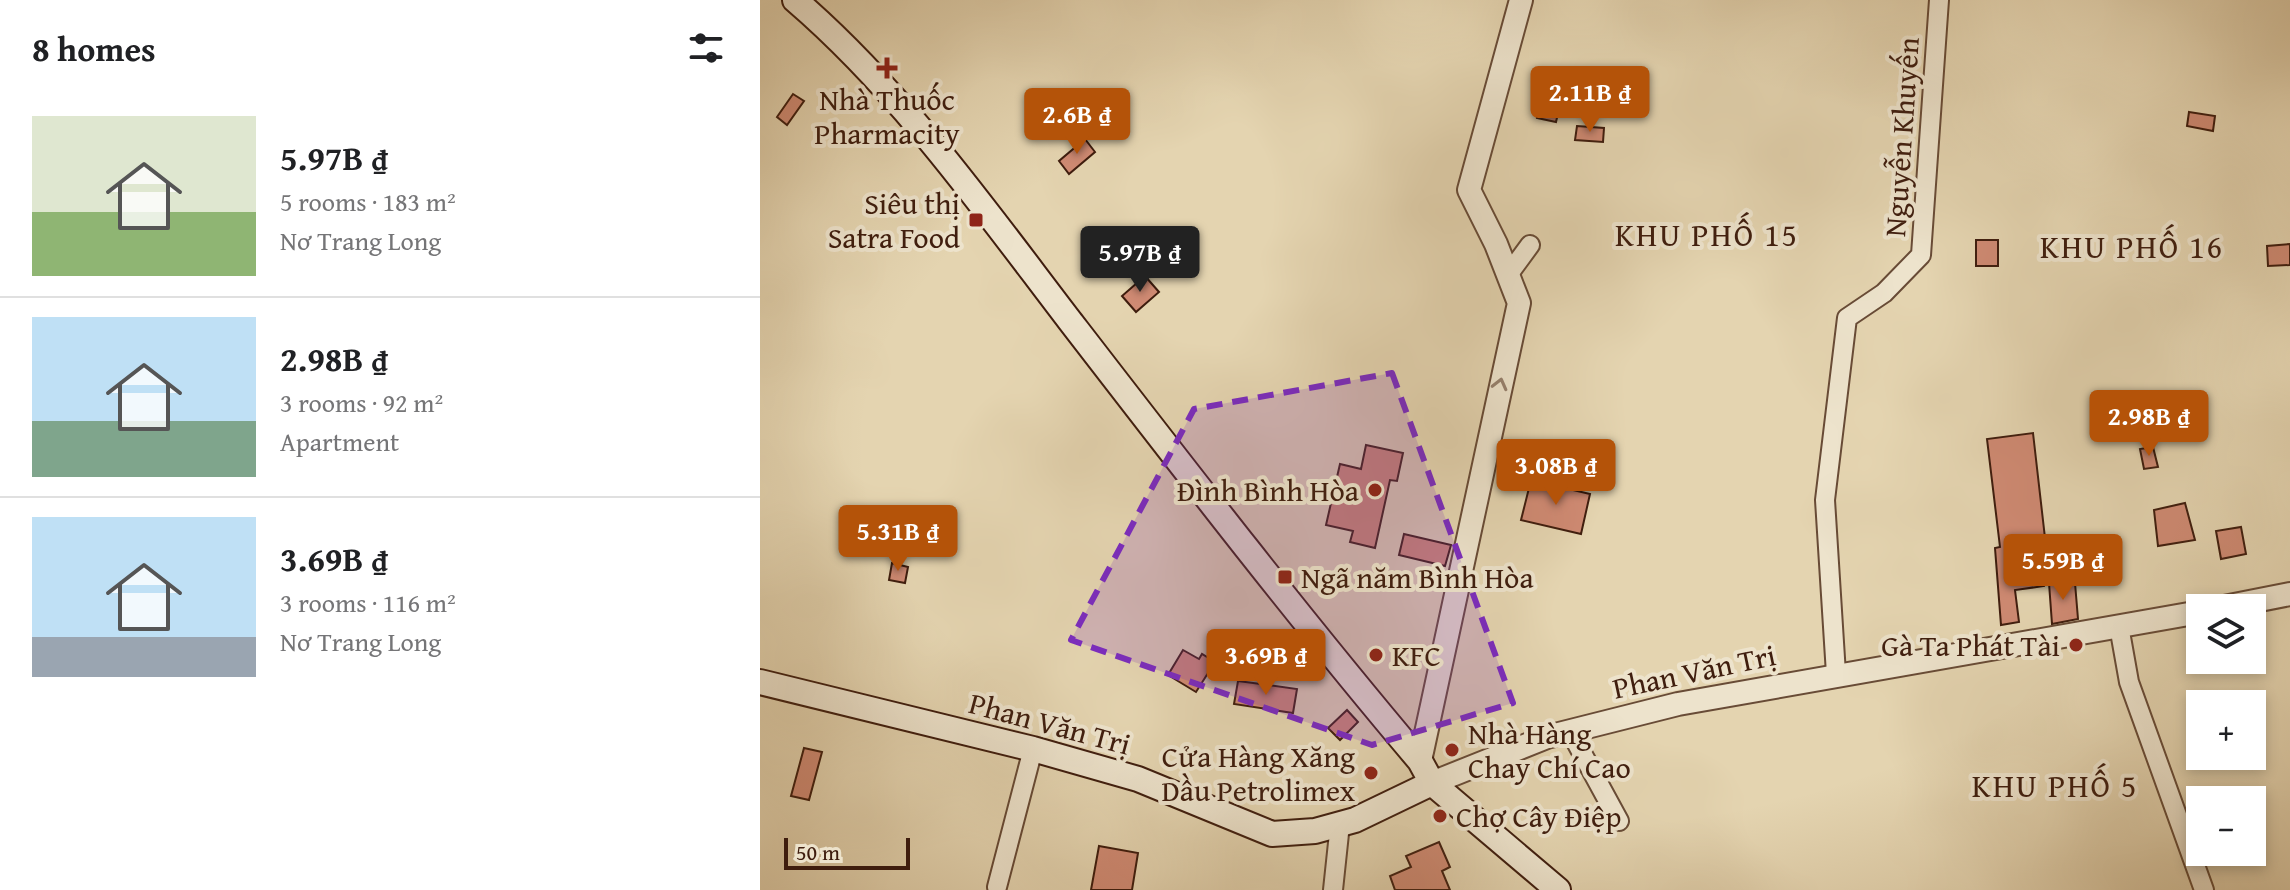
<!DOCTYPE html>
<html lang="en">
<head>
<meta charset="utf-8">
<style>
  :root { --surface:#fff; --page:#f2f2f2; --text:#202124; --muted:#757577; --line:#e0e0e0; --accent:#b45309 }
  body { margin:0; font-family:"Gentium Book Plus",serif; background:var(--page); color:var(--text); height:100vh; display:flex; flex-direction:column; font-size:30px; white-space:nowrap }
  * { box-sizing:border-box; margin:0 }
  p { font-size:26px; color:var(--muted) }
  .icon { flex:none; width:44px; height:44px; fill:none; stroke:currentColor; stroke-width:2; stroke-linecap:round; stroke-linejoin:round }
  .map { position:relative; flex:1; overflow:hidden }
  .drawer { display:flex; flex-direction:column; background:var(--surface); width:760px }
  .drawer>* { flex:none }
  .controls { position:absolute; left:1426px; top:594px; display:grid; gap:16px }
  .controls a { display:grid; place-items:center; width:80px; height:80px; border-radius:0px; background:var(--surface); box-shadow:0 4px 12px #0003; font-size:40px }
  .scale { position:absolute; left:24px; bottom:20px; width:126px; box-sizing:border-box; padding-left:8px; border:4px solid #3f1d0e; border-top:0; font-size:22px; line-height:28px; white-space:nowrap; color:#3f1d0e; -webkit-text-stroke:6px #ede3cc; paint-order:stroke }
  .price { position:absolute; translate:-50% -68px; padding:0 18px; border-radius:8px; background:var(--accent); color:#fff; font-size:26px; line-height:52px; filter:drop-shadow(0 2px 4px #0008) }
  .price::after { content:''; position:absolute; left:50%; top:48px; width:24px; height:18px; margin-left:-12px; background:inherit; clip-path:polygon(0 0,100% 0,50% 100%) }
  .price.selected { background:#222; color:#fff }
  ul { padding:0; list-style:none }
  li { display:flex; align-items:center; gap:24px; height:200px; padding:0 32px }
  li+li { border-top:2px solid var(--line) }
  li span { display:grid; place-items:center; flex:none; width:224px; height:160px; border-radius:0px; color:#555 }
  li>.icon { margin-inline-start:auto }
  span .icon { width:96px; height:96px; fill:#fffc; stroke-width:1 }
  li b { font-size:34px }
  h2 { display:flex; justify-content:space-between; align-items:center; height:96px; padding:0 32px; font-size:34px }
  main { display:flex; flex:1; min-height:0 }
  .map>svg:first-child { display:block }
  .building { fill:#cf8a73; stroke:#3f1d0e; stroke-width:2 }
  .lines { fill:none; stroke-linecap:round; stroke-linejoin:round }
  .minor-casing { stroke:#684b36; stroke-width:22 }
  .tertiary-casing { stroke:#684b36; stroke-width:26 }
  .secondary-casing { stroke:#3f1d0e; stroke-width:28 }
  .minor { stroke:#ede3cc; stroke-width:18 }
  .tertiary { stroke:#ede3cc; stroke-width:22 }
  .secondary { stroke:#ede3cc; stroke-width:24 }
  .oneway { stroke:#96806d }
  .marked { fill:#7b2cbf; fill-opacity:0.2; stroke:#7b2cbf; stroke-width:6; stroke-dasharray:16 10; stroke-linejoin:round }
  .poi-dot { fill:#8f2418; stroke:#ede3cc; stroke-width:3 }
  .labels { text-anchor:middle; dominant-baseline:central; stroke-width:8; stroke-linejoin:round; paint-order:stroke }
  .poi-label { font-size:30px; fill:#3f1d0e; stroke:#ede3cc; text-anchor:end }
  .street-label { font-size:30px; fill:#3f1d0e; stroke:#ede3cc }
  .neighbourhood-label { font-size:32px; letter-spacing:2px; fill:#3f1d0e; stroke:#ede3cc }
</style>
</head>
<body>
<main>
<section class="drawer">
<h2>8 homes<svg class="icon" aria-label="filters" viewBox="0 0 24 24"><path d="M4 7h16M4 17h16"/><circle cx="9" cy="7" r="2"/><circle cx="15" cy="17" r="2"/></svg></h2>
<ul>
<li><span style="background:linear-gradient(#dfe7d0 60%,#8fb573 0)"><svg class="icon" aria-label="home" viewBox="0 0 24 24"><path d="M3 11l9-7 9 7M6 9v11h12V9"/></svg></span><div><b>5.97B ₫</b><p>5 rooms · 183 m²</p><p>Nơ Trang Long</p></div></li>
<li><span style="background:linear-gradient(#bfe0f5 65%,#7fa58c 0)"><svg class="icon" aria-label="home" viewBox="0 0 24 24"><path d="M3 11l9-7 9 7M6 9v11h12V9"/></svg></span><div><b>2.98B ₫</b><p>3 rooms · 92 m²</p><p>Apartment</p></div></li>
<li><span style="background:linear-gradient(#bfe0f5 75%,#9aa5b1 0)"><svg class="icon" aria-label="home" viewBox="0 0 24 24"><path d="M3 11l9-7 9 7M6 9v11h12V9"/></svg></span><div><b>3.69B ₫</b><p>3 rooms · 116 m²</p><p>Nơ Trang Long</p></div></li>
</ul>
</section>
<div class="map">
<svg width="1530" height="890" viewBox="0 0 1530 890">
  <rect width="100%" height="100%" fill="#e4d4b0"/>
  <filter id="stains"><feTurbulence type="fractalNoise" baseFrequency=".0025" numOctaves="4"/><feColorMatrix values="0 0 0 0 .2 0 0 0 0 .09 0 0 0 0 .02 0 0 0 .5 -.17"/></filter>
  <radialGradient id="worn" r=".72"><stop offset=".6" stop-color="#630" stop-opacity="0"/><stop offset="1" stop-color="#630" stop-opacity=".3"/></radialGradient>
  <g class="building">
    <polygon points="33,94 44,101 27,125 17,117"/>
    <polygon points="779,106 799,109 796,122 777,118"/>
    <polygon points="1429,112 1455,116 1453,131 1427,126"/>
    <polygon points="817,126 844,128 843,142 815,140"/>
    <polygon points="325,139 335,152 309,174 299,161"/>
    <rect x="1216" y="240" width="22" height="26"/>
    <polygon points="1530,244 1530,265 1508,266 1507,246"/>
    <polygon points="385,276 399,292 376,312 362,296"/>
    <polygon points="1273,433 1285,538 1279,539 1284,586 1255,590 1259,622 1241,625 1235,548 1240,547 1227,439"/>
    <polygon points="606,445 643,453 637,481 630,480 615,548 590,542 593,531 566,525 580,464 601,469"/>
    <polygon points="1393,447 1398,467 1384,469 1380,449"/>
    <polygon points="771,480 830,494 821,534 761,520"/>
    <polygon points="1425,503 1435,540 1398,546 1394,510"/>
    <polygon points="1481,527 1486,554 1461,559 1456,531"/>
    <polygon points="644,534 691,545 685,566 639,555"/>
    <polygon points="132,563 148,567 145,583 129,580"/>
    <polygon points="1289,583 1315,583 1318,619 1292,624"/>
    <polygon points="423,650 439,659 442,654 455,662 436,692 408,675"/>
    <polygon points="478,681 537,689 533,713 474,704"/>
    <polygon points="587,710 598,722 580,740 568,728"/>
    <polygon points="44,748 62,752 49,800 31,796"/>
    <polygon points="679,842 690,867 682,871 690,890 635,890 630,876 651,867 646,856"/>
    <polygon points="339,846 378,853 372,890 331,890"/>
  </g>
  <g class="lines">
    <g class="minor-casing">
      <g id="minor">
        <polyline points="748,275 770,245"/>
        <polyline points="1359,626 1369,682 1444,890"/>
        <polyline points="1076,674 1065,500 1087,318 1124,293 1161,255 1179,0"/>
        <polyline points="810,731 859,821"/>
        <polyline points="237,887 273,749"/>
        <polyline points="573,890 580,824"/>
      </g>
    </g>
    <g class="tertiary-casing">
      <g id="tertiary">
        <polyline points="1459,608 1530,594"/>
        <polyline points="660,761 759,303 736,244 709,190 761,0"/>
        <polyline points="672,783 787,737 918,704 1440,612"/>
      </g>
    </g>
    <g class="secondary-casing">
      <g id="secondary">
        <path d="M35,0C141,91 225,210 310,321C425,470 539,618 660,761L672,783L798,890"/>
        <polyline points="0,682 273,749 378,779 512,834 555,831 595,820 672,783"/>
      </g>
    </g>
    <use href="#minor" class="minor"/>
    <use href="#tertiary" class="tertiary"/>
    <use href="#secondary" class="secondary"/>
  </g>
  <defs><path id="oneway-chevron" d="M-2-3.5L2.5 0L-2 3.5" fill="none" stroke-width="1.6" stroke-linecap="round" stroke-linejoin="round" transform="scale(2)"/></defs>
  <use class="oneway" href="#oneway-chevron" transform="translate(740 384) rotate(-76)"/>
  <path class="marked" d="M632,373L753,703L612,745L311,640L434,409Z"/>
  <g class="poi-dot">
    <path d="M123 56h8v8h8v8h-8v8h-8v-8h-8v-8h8z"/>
    <rect x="208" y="212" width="16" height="16" rx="4"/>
    <circle cx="615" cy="490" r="8"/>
    <rect x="517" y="569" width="16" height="16" rx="4"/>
    <circle cx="1316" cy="645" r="8"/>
    <circle cx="616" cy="655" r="8"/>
    <circle cx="692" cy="750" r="8"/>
    <circle cx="611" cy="773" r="8"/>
    <circle cx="680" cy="816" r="8"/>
  </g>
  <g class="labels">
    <g class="poi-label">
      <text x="127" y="99" text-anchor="middle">Nhà Thuốc<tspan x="127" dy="34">Pharmacity</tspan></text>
      <text x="200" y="203">Siêu thị<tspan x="200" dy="34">Satra Food</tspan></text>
      <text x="599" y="490">Đình Bình Hòa</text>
      <text x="541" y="577" text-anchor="start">Ngã năm Bình Hòa</text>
      <text x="1300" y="645">Gà Ta Phát Tài</text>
      <text x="632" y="655" text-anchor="start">KFC</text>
      <text x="708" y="733" text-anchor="start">Nhà Hàng<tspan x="708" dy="34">Chay Chí Cao</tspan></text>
      <text x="595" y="756">Cửa Hàng Xăng<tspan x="595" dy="34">Dầu Petrolimex</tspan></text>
      <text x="696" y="816" text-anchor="start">Chợ Cây Điệp</text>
    </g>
    <g class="street-label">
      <text transform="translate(1141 137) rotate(-86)">Nguyễn Khuyến</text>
      <text transform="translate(934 671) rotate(-12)">Phan Văn Trị</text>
      <text transform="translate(290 723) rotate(15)">Phan Văn Trị</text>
    </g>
    <g class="neighbourhood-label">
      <text x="947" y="234">KHU PHỐ 15</text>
      <text x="1372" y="246">KHU PHỐ 16</text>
      <text x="1295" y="785">KHU PHỐ 5</text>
    </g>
  </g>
  <rect width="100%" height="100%" filter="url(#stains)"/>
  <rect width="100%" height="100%" fill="url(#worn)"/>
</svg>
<div class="controls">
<a><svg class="icon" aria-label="layers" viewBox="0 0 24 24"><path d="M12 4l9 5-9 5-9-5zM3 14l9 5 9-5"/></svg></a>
<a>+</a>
<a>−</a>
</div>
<div class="scale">50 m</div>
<b class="price" style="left:830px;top:134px">2.11B ₫</b>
<b class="price" style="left:317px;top:156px">2.6B ₫</b>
<b class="price selected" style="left:380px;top:294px">5.97B ₫</b>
<b class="price" style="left:1389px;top:458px">2.98B ₫</b>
<b class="price" style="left:796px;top:507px">3.08B ₫</b>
<b class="price" style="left:138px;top:573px">5.31B ₫</b>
<b class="price" style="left:1303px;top:602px">5.59B ₫</b>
<b class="price" style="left:506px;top:697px">3.69B ₫</b>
</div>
</main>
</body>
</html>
